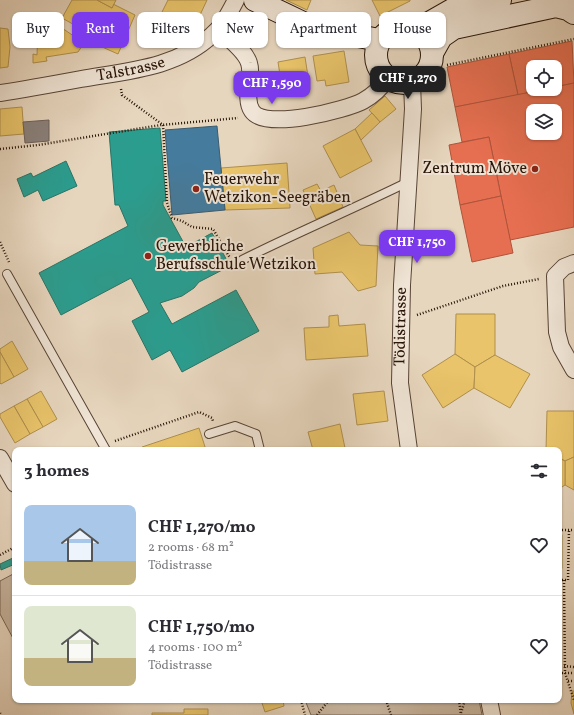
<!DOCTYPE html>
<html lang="en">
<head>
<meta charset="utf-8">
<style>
  :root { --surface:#fff; --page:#f2f2f3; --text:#2b2b33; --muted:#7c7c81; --line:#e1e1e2; --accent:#7c3aed }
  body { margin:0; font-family:Vollkorn,serif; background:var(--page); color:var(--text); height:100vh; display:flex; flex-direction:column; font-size:15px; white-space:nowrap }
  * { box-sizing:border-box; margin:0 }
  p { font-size:13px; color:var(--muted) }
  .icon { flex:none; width:22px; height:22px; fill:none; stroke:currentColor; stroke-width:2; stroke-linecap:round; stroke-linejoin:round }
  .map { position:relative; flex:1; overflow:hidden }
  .side { position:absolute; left:12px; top:447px; width:550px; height:256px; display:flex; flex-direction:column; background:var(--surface); border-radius:8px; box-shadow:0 1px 3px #0004 }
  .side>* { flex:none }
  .hud { position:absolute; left:12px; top:12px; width:550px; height:36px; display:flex; gap:8px }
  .tools { position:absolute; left:526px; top:60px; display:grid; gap:8px }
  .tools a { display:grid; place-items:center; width:36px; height:36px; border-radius:8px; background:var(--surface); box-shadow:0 1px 3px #0004; font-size:20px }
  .price { position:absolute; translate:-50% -34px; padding:0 9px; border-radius:8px; background:var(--accent); color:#fff; font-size:13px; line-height:26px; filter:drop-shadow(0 1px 2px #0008) }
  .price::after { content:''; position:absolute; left:50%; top:24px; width:12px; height:9px; margin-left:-6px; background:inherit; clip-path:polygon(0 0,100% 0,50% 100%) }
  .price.on { background:#222; color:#fff }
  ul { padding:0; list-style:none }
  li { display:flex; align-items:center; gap:12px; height:100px; padding:0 12px }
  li+li { border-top:1px solid var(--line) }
  li span { display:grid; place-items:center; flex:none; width:112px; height:80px; border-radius:8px; color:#555 }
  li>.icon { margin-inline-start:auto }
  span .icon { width:48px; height:48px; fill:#fffc; stroke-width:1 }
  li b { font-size:17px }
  h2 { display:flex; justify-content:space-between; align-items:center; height:48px; padding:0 12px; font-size:17px }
  .chip { padding:0 14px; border-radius:8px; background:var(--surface); box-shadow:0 1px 3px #0004; font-size:14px; line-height:36px }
  .chip.on { background:var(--accent); color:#fff }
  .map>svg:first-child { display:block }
  .green { fill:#c7b59f; stroke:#786454 }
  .homes { fill:#e9c46a; stroke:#af8f4d }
  .shops { fill:#e76f51; stroke:#ae543b; fill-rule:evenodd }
  .schools { fill:#2a9d8f; stroke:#297466 }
  .public { fill:#457b9d; stroke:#3c5c70 }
  .industry { fill:#8a817c; stroke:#6d6059 }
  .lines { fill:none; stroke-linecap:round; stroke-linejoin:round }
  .service-casing { stroke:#584436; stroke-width:10 }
  .minor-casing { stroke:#584436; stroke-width:18 }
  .secondary-casing { stroke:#281408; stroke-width:24 }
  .path { stroke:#281408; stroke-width:2.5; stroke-dasharray:1 2; stroke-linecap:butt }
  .service { stroke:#efe4d5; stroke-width:8 }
  .minor { stroke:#efe4d5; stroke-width:16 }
  .secondary { stroke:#efe4d5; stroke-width:22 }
  .poi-dot { fill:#8f2418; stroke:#efe4d5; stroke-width:1.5 }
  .labels { text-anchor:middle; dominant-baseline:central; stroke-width:4; stroke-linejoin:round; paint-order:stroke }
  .street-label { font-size:16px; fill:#281408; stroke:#efe4d5 }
  .poi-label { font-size:16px; fill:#281408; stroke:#efe4d5; text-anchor:start }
</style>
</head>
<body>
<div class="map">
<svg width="574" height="715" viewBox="0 0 574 715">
  <rect width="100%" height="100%" fill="#e7d6be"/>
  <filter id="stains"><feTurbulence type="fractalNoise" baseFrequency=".005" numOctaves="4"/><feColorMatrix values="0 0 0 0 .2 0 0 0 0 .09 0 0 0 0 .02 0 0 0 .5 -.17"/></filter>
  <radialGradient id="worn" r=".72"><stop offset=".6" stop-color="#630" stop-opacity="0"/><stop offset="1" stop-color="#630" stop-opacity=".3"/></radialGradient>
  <g class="green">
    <polygon points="15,573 15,642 0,614 0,581"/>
    <polygon points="305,700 479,700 482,715 311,715"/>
  </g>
  <g class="homes">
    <polygon points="72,0 97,0 112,8 113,4 135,15 118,54 93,43 96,37 62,18"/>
    <polygon points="97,0 116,0 112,8"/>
    <polygon points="168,0 207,0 193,30 160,16"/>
    <polygon points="286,0 311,0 307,10"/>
    <polygon points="372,0 410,0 410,1 380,16"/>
    <polygon points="59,26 84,43 78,52 46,57 47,61 33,63 33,54 37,55 38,29"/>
    <polygon points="0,28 8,29 10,47 8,67 0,68"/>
    <polygon points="344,51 349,82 326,86 325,80 317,81 313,56"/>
    <polygon points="305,57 309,83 282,88 278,62"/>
    <polygon points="385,96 396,109 380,122 369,110"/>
    <polygon points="22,107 24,134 0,136 0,109"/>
    <polygon points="372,113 380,122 361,140 355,129"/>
    <polygon points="355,129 372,161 340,178 323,146"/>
    <polygon points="287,163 290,208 225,210 221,168"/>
    <polygon points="317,184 321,191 334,185 343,207 316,219 303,190"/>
    <polygon points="349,232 360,245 378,246 376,286 358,291 342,272 315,274 313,248"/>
    <polygon points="456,314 495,314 495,355 475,367 455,354"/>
    <polygon points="338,315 339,326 365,324 368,356 306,360 304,328 329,327 329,316"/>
    <polygon points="12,341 28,369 14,377 0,352 0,349"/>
    <polygon points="0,352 14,377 1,384 0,383"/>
    <polygon points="455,354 475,367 474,388 443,408 422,375"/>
    <polygon points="495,355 530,374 510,408 474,388 475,367"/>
    <polygon points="41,391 57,419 43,427 27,399"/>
    <polygon points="384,391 388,421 357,425 353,394"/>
    <polygon points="27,399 43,427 30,434 14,406"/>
    <polygon points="14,406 30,434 15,443 0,417 0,414"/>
    <polygon points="547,411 574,411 574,457 565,461 559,458 559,450 546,450"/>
    <polygon points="340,424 345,448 335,450 322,450 321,448 313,450 308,432"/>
    <polygon points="199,428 206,450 143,450 142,447"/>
    <polygon points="574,457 574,490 565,485 565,461"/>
    <polygon points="559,458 565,461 565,485 559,489"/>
    <rect x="559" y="535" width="3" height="33"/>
    <polygon points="572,691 574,691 574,714 571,703"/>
    <polygon points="261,700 283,700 284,706 265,712"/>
    <polygon points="184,709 208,709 208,715 152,715 152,713 184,713"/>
  </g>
  <g class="shops">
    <polygon points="572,41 574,83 555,87 555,67 533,67 533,89 546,89 518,95 509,54"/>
    <polygon points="509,54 518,95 455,107 447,67"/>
    <path d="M574,83V227L510,240L489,137L462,142L455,107L546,89H555V87ZM533,111H555V133H533Z"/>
    <polygon points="489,137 501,196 460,205 449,145"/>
    <polygon points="501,196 513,253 472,262 460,205"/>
  </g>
  <g class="schools">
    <polygon points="160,128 166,201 163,201 163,205 186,247 212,233 230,266 199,282 194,288 182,296 160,303 172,324 236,290 259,331 182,372 170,350 152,360 132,321 149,312 131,278 61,315 39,273 128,226 119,205 115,205 109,132"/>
    <polygon points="66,161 77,186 43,201 38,190 24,197 17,179 31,173 33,177"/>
    <polygon points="15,557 15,564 1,570 0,564"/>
  </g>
  <polygon class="public" points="217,126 225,210 172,215 165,130"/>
  <polygon class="industry" points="49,120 49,141 25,143 23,122"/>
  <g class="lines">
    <g class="service-casing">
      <g id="service">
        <path d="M242,260C296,233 353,209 408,182"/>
        <polyline points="7,274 106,450"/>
        <polyline points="209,434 235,426 256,434 260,450"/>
      </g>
    </g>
    <g class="minor-casing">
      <g id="minor">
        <path d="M219,29C228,39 245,50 249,63C254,78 243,97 252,111C265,131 346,110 363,101C374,95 381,88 388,78"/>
        <path id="s1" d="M0,93C27,89 54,84 81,79C127,71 177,68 212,35C223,26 229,13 236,0"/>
        <polyline points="574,263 564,267 555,276 557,332 561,347 574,370"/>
        <path id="s2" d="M409,450L400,383L402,285L413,109L412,82"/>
        <polyline points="0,458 15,484"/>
        <polyline points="489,700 492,715"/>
      </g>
    </g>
    <g class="secondary-casing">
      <g id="secondary">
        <polyline points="255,0 305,24 327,30 379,40"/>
        <circle cx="404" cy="55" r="28"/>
        <polyline points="417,30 452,10 500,0"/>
        <polyline points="432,53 441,37 454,28 556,6 568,9 574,13"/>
      </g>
    </g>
    <g class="path">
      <polyline points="447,65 574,39"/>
      <polyline points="121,89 122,95 163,125 167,203 172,218 182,221 192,227 213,229 230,258"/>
      <polyline points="0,149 38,145 161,125 238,118"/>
      <polyline points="0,242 9,262"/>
      <polyline points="417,315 503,286 539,279"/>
      <polyline points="115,441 199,412 212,418 213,421"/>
      <polyline points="559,530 574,530"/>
      <polyline points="0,555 15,547"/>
      <polyline points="559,580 568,580 569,530"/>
      <polyline points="564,580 565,673 574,700"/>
      <polyline points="564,666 574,667"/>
      <polyline points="559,673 574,673"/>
      <polyline points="568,681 574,681"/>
      <polyline points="301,700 305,715"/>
      <polyline points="386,700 391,715"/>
      <polyline points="459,700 461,715"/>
      <polyline points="0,713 1,715"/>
      <polyline points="461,713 465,700"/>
      <polyline points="317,715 329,700"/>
    </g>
    <use href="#service" class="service"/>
    <use href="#minor" class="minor"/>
    <use href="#secondary" class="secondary"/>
  </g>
  <g class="poi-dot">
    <circle cx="535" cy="169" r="4"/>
    <circle cx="196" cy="189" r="4"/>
    <circle cx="148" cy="256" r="4"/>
  </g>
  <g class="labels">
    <g class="street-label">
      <text stroke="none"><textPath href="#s1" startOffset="133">Talstrasse</textPath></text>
      <text stroke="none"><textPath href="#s2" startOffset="124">Tödistrasse</textPath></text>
    </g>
    <g class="poi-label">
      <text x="527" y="169" text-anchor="end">Zentrum Möve</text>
      <text x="204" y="180">Feuerwehr<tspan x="204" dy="18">Wetzikon-Seegräben</tspan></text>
      <text x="156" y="247">Gewerbliche<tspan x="156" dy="18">Berufsschule Wetzikon</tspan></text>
    </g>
  </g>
  <rect width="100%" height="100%" filter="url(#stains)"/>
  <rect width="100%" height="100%" fill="url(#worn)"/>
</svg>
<div class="tools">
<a><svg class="icon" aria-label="locate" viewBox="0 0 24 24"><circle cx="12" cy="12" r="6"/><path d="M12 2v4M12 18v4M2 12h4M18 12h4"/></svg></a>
<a><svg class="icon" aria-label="layers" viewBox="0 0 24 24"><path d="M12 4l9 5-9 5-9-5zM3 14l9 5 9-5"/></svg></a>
</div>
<b class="price on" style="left:408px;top:100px">CHF 1,270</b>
<b class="price" style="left:272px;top:105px">CHF 1,590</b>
<b class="price" style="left:417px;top:264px">CHF 1,750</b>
<div class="hud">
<a class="chip">Buy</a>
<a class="chip on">Rent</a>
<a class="chip">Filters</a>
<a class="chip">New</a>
<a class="chip">Apartment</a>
<a class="chip">House</a>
</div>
<section class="side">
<h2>3 homes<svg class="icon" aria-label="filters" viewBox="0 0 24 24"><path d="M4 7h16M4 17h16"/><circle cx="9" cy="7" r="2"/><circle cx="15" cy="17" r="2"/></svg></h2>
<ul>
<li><span style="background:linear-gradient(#a9c7e8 70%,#c2b280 0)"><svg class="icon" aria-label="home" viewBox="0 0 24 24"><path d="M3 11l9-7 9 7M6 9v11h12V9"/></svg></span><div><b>CHF 1,270/mo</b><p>2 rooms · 68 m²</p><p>Tödistrasse</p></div><svg class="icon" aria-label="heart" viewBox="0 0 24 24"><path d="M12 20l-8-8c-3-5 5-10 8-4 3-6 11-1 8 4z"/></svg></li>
<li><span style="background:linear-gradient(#dfe7d0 65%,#c2b280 0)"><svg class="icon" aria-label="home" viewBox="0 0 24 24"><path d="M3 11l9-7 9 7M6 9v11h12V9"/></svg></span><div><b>CHF 1,750/mo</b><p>4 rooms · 100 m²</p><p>Tödistrasse</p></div><svg class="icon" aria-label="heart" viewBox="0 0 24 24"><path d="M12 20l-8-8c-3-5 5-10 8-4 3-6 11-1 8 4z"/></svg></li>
</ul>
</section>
</div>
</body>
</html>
